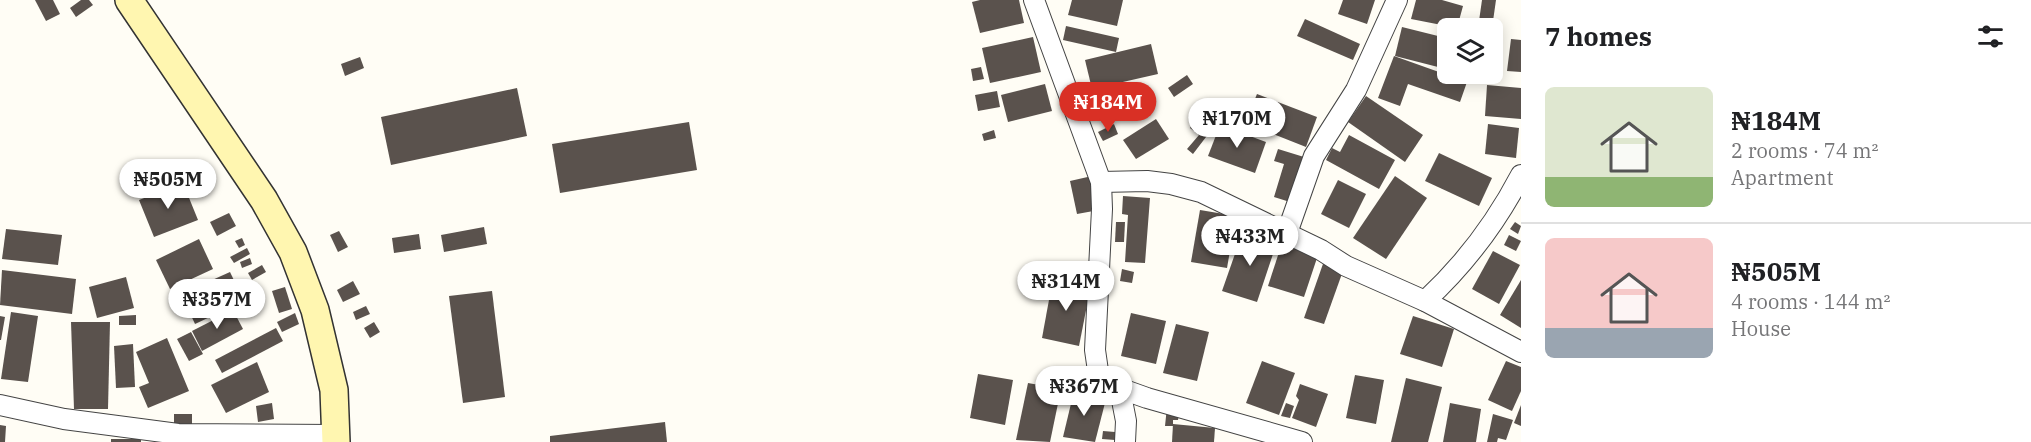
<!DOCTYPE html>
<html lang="en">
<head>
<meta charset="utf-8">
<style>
  :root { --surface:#fff; --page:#f6f6f6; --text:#202124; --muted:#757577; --line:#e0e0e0; --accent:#d93025 }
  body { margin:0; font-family:"IBM Plex Serif",serif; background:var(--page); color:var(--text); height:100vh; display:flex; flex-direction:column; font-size:22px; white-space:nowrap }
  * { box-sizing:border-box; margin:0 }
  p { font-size:20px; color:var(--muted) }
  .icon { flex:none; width:33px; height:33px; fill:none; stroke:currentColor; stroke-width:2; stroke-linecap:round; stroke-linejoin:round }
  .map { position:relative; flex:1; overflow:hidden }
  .drawer { display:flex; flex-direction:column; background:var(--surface); width:510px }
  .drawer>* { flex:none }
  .fabs { position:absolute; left:1437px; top:18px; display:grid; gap:12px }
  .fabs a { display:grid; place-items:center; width:66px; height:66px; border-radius:9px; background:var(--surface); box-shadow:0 3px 15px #0003; font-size:30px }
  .price { position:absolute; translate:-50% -51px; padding:0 14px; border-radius:21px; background:#fff; color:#222; font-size:20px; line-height:39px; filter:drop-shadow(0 2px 3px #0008) }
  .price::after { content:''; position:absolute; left:50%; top:36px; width:18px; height:14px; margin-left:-9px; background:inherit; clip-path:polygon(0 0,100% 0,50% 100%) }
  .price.active { background:var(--accent); color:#fff }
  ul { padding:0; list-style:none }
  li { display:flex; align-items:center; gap:18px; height:150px; padding:0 24px }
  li+li { border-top:2px solid var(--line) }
  li span { display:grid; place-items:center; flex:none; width:168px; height:120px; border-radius:9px; color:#555 }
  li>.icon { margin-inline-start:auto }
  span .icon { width:72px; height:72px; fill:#fffc; stroke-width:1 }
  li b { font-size:26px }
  h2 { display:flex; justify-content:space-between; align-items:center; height:72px; padding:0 24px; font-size:26px }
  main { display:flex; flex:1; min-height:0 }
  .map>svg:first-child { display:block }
  .building { fill:#5a524d }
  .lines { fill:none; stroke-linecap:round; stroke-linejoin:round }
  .street-casing { stroke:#444; stroke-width:22 }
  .secondary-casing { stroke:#333; stroke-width:30 }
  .street { stroke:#fff; stroke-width:20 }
  .secondary { stroke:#fff6b0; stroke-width:27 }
</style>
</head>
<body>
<main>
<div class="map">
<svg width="1521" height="442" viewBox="0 0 1521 442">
  <rect width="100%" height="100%" fill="#fffdf5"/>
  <g class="building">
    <polygon points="35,0 53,0 60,14 46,21"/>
    <polygon points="81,0 89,0 93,5 76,17 70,8"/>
    <polygon points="980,0 1019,0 1024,23 980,33 972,2"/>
    <polygon points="1072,0 1123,0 1117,26 1068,15"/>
    <polygon points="1343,0 1375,0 1367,24 1338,14"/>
    <polygon points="1416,0 1442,0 1463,6 1457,28 1411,19"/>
    <polygon points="1482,0 1496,0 1492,28 1478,28"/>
    <polygon points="1305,19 1360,44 1353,60 1297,36"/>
    <polygon points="1066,26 1119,38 1116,52 1063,40"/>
    <polygon points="1402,27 1446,38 1438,67 1395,56"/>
    <polygon points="1033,37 1041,72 990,83 982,48"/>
    <polygon points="1511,39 1521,40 1521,72 1507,71"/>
    <polygon points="1151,44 1158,74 1092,89 1085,60"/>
    <polygon points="1394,56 1467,82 1460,102 1408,84 1400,106 1378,98"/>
    <polygon points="360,57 364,68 345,76 341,64"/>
    <polygon points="981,67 984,79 973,81 971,69"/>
    <polygon points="1187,75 1193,84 1174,97 1168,88"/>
    <polygon points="1045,84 1052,111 1008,122 1001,95"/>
    <polygon points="1144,84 1150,111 1102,123 1096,96"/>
    <polygon points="1487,85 1521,88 1521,119 1485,116"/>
    <polygon points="517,88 527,136 391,165 381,117"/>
    <polygon points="997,91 1000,107 978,111 975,95"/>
    <polygon points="1257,94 1317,117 1306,147 1245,123"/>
    <polygon points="1366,96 1423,135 1405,162 1348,122"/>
    <polygon points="1214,116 1219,120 1193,154 1187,149 1199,135 1190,128 1198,117 1207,124"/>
    <polygon points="1156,119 1169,139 1136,159 1123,140"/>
    <polygon points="689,122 697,170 560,193 552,144"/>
    <polygon points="1114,124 1118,134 1103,141 1098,132"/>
    <polygon points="1488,124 1519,128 1516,158 1485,154"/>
    <polygon points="1220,125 1266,142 1255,173 1208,156"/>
    <polygon points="994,130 996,138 984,141 982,134"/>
    <polygon points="1349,135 1395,160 1379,189 1326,160 1332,148 1340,152"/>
    <polygon points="1278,149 1304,157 1290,202 1274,197 1284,164 1274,161"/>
    <polygon points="1439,153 1492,178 1479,206 1425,181"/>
    <polygon points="1092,176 1099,210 1077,214 1070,181"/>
    <polygon points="1395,176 1427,198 1386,259 1353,238"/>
    <polygon points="1338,180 1366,194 1349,228 1321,214"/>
    <polygon points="183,183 198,220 154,237 139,200"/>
    <polygon points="1123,196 1150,198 1145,263 1125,262 1128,215 1122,214"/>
    <polygon points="1200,210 1236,216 1227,268 1191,262"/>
    <polygon points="229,213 236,226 217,236 210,222"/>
    <polygon points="1116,222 1125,222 1124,242 1115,242"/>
    <polygon points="1515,222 1521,226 1518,234 1510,229"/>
    <polygon points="484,227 487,244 444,252 441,235"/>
    <polygon points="6,229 62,235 58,265 2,259"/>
    <polygon points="339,231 348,247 338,252 330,235"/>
    <polygon points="1243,231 1277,242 1257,302 1222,291"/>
    <polygon points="419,234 421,249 394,253 392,238"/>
    <polygon points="1509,235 1521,241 1516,251 1504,245"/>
    <polygon points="242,238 245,245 239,248 235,241"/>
    <polygon points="199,239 213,269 170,289 156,260"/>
    <polygon points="1283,240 1319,252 1304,297 1268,286"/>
    <polygon points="247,248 250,254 234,263 230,257"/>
    <polygon points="1493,251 1520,265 1499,304 1472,289"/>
    <polygon points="250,258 252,264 242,268 240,262"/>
    <polygon points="1324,261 1344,268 1324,324 1304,318"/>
    <polygon points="1052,264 1092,272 1089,283 1049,274"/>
    <polygon points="262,265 266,272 252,280 248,273"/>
    <polygon points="1122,269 1134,272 1132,283 1120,281"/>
    <polygon points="2,270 76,279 72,314 0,305"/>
    <polygon points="230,272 244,301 195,324 181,294"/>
    <polygon points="126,277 134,308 97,318 89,287"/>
    <polygon points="1053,278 1091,285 1079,346 1042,338"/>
    <polygon points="1521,280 1521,328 1500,315"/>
    <polygon points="353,281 360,294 343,302 337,290"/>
    <polygon points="285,287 292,309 279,313 272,291"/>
    <polygon points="492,291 505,397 463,403 449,296"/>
    <polygon points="366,306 370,314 356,320 353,312"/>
    <polygon points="233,310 243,329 202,351 192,331"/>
    <polygon points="11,312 38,316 28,382 1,379"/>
    <polygon points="295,313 299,324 282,332 277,322"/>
    <polygon points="1131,313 1166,321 1156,364 1121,356"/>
    <polygon points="136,315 136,325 119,325 119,316"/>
    <polygon points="0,316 5,317 1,340 0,340"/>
    <polygon points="1413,316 1454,329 1442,367 1400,354"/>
    <polygon points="71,322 110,322 108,409 74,409"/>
    <polygon points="374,322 380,332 370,338 364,328"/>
    <polygon points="1176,324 1209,332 1197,381 1163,373"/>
    <polygon points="276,328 283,341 222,373 215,360"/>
    <polygon points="191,332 203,354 189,361 177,339"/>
    <polygon points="167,338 189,391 148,408 139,387 149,383 136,352"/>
    <polygon points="133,344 135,387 116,388 114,346"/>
    <polygon points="1262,361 1295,373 1279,415 1246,403"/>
    <polygon points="1506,361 1521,367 1521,391 1512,411 1488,400"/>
    <polygon points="257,362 269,392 226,413 211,385"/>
    <polygon points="1048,368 1074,373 1072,385 1045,380"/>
    <polygon points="978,374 1013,380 1005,425 970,418"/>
    <polygon points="1355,375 1384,380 1376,424 1346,418"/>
    <polygon points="1406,378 1442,387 1428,442 1391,442"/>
    <polygon points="1028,383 1061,389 1050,442 1016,440"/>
    <polygon points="1300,384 1328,394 1316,427 1292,418 1299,400 1296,396"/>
    <polygon points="1074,391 1106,399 1095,442 1063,437"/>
    <polygon points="272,403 274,419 258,422 256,406"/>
    <polygon points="1286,403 1294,406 1290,418 1281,416"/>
    <polygon points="1450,403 1481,409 1476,442 1443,442"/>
    <polygon points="1521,405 1521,426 1514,423"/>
    <polygon points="1167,407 1180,409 1178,420 1173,420 1173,426 1165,426"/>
    <rect x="174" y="414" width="18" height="10"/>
    <polygon points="1493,414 1513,420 1506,440 1498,438 1497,442 1487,442"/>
    <polygon points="665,422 667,442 550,442 550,436"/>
    <polygon points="1173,424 1215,428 1214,442 1172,442"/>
    <polygon points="0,425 6,426 5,442 0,442"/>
    <polygon points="1103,431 1115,432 1115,440 1102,439"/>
    <rect x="111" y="439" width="30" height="3"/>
  </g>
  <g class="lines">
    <g class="street-casing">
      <g id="street">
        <polyline points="1034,0 1101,182 1102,209 1095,350 1098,371 1105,383 1147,398 1302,442"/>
        <polyline points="1101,182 1147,181 1171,184 1201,192 1321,250 1346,266 1425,301 1521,352"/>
        <polyline points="1287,233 1314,156 1356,90 1397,0"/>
        <path d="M1425,301C1463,266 1497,221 1521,175"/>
        <polyline points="1120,390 1126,421 1125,442"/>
        <polyline points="0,405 64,419 178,434 336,435"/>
      </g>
    </g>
    <g class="secondary-casing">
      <polyline id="secondary" points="129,0 264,200 293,252 315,310 334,390 336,442"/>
    </g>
    <use href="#street" class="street"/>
    <use href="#secondary" class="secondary"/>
  </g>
</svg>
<div class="fabs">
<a><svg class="icon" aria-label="layers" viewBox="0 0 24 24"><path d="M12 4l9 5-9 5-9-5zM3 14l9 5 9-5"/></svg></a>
</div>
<b class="price active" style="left:1108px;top:133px">₦184M</b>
<b class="price" style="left:1237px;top:149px">₦170M</b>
<b class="price" style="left:168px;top:210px">₦505M</b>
<b class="price" style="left:1250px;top:267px">₦433M</b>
<b class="price" style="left:1066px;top:312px">₦314M</b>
<b class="price" style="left:217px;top:330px">₦357M</b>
<b class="price" style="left:1084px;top:417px">₦367M</b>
</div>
<section class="drawer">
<h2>7 homes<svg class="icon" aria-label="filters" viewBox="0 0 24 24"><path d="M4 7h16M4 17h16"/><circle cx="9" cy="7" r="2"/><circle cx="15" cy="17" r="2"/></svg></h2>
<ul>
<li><span style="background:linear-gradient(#dfe7d0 75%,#8fb573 0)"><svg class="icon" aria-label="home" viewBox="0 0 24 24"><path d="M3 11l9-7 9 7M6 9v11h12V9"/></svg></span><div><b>₦184M</b><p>2 rooms · 74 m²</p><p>Apartment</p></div></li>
<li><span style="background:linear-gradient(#f6c9c9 75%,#9aa5b1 0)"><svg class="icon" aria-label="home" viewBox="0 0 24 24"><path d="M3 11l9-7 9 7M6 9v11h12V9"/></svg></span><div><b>₦505M</b><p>4 rooms · 144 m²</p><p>House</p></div></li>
</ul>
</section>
</main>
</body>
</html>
